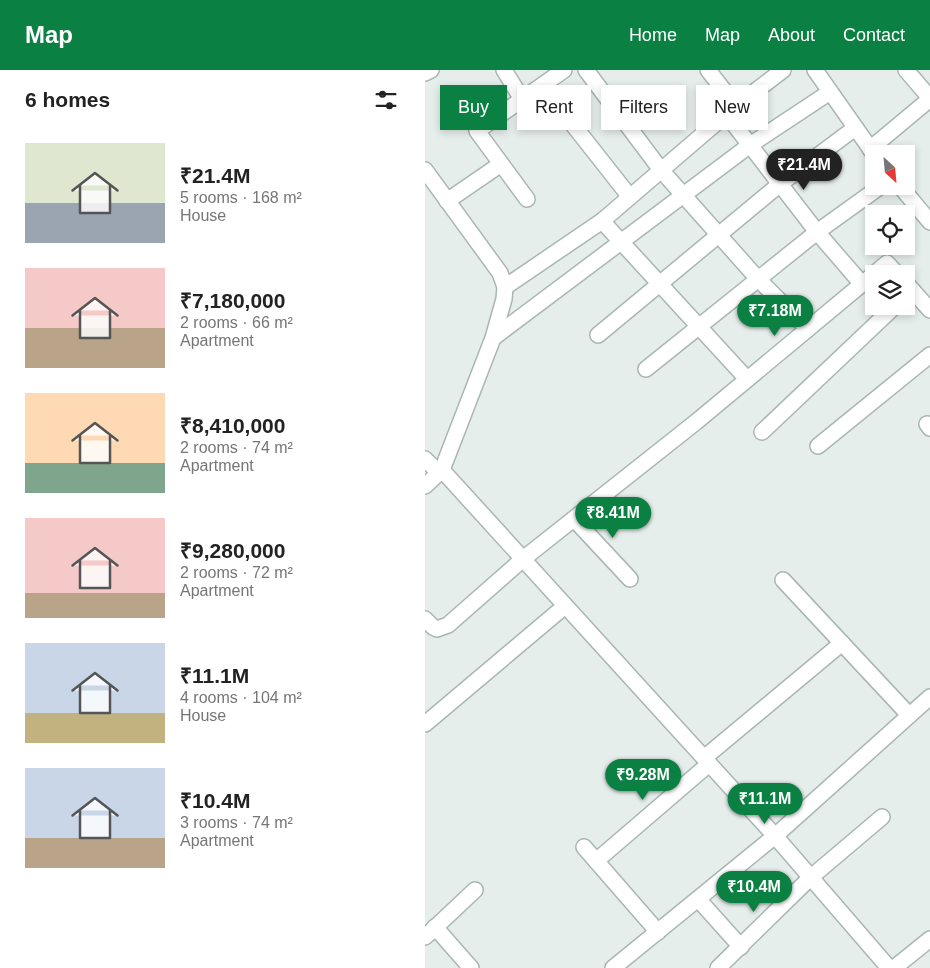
<!DOCTYPE html>
<html lang="en">
<head>
<meta charset="utf-8">
<style>
  :root { --surface:#fff; --page:#f6f6f6; --text:#222; --muted:#767676; --accent:#0b8043 }
  body { margin:0; font-family:Arial,sans-serif; background:var(--page); color:var(--text); height:100vh; display:flex; flex-direction:column; font-size:19px; white-space:nowrap }
  * { box-sizing:border-box; margin:0 }
  p { font-size:16px; color:var(--muted) }
  .icon { flex:none; width:28px; height:28px; fill:none; stroke:currentColor; stroke-width:2; stroke-linecap:round; stroke-linejoin:round }
  .map { position:relative; flex:1; overflow:hidden }
  .sheet { display:flex; flex-direction:column; background:var(--surface); width:425px }
  .sheet>* { flex:none }
  .banner { position:absolute; left:15px; top:15px; width:415px; height:45px; display:flex; gap:10px }
  .needle { width:32px; rotate:154deg }
  .buttons { position:absolute; left:440px; top:75px; display:grid; gap:10px }
  .buttons a { display:grid; place-items:center; width:50px; height:50px; border-radius:0px; background:var(--surface); box-shadow:0 2px 8px #0003; font-size:25px }
  .price { position:absolute; translate:-50% -42px; padding:0 11px; border-radius:18px; background:var(--accent); color:#fff; font-size:16px; line-height:32px; filter:drop-shadow(0 1px 2px #0008) }
  .price::after { content:''; position:absolute; left:50%; top:30px; width:15px; height:11px; margin-left:-8px; background:inherit; clip-path:polygon(0 0,100% 0,50% 100%) }
  .price.active { background:#222; color:#fff }
  ul { padding:0; list-style:none }
  li { display:flex; align-items:center; gap:15px; height:125px; padding:0 25px }
  li span { display:grid; place-items:center; flex:none; width:140px; height:100px; border-radius:0px; color:#555 }
  li>.icon { margin-inline-start:auto }
  span .icon { width:60px; height:60px; fill:#fffc; stroke-width:1 }
  li b { font-size:21px }
  h2 { display:flex; justify-content:space-between; align-items:center; height:60px; padding:0 25px; font-size:21px }
  .tag { padding:0 18px; border-radius:0px; background:var(--surface); box-shadow:0 2px 8px #0003; font-size:18px; line-height:45px }
  .tag.active { background:var(--accent); color:#fff }
  header { display:flex; align-items:center; gap:30px; box-sizing:border-box; height:70px; padding:0 25px; background:var(--accent); color:#fff }
  header strong { font-size:24px }
  nav { display:flex; gap:28px; margin-inline-start:auto; font-size:18px }
  main { display:flex; flex:1; min-height:0 }
  .map>svg:first-child { display:block }
  .lines { fill:none; stroke-linecap:round; stroke-linejoin:round }
  .minor-casing { stroke:#a9b6b3; stroke-width:18 }
  .minor { stroke:#fff; stroke-width:15 }
</style>
</head>
<body>
<header>
<strong>Map</strong>
<nav><a>Home</a><a>Map</a><a>About</a><a>Contact</a></nav>
</header>
<main>
<section class="sheet">
<h2>6 homes<svg class="icon" aria-label="filters" viewBox="0 0 24 24"><path d="M4 7h16M4 17h16"/><circle cx="9" cy="7" r="2"/><circle cx="15" cy="17" r="2"/></svg></h2>
<ul>
<li><span style="background:linear-gradient(#dfe7d0 60%,#9aa5b1 0)"><svg class="icon" aria-label="home" viewBox="0 0 24 24"><path d="M3 11l9-7 9 7M6 9v11h12V9"/></svg></span><div><b>₹21.4M</b><p>5 rooms · 168 m²</p><p>House</p></div></li>
<li><span style="background:linear-gradient(#f6c9c9 60%,#b9a48a 0)"><svg class="icon" aria-label="home" viewBox="0 0 24 24"><path d="M3 11l9-7 9 7M6 9v11h12V9"/></svg></span><div><b>₹7,180,000</b><p>2 rooms · 66 m²</p><p>Apartment</p></div></li>
<li><span style="background:linear-gradient(#ffd9b3 70%,#7fa58c 0)"><svg class="icon" aria-label="home" viewBox="0 0 24 24"><path d="M3 11l9-7 9 7M6 9v11h12V9"/></svg></span><div><b>₹8,410,000</b><p>2 rooms · 74 m²</p><p>Apartment</p></div></li>
<li><span style="background:linear-gradient(#f6c9c9 75%,#b9a48a 0)"><svg class="icon" aria-label="home" viewBox="0 0 24 24"><path d="M3 11l9-7 9 7M6 9v11h12V9"/></svg></span><div><b>₹9,280,000</b><p>2 rooms · 72 m²</p><p>Apartment</p></div></li>
<li><span style="background:linear-gradient(#c9d6e8 70%,#c2b280 0)"><svg class="icon" aria-label="home" viewBox="0 0 24 24"><path d="M3 11l9-7 9 7M6 9v11h12V9"/></svg></span><div><b>₹11.1M</b><p>4 rooms · 104 m²</p><p>House</p></div></li>
<li><span style="background:linear-gradient(#c9d6e8 70%,#b9a48a 0)"><svg class="icon" aria-label="home" viewBox="0 0 24 24"><path d="M3 11l9-7 9 7M6 9v11h12V9"/></svg></span><div><b>₹10.4M</b><p>3 rooms · 74 m²</p><p>Apartment</p></div></li>
</ul>
</section>
<div class="map">
<svg width="505" height="898" viewBox="0 0 505 898">
  <rect width="100%" height="100%" fill="#e6eeeb"/>
  <g class="lines">
    <g class="minor-casing">
      <g id="minor">
        <polyline points="79,0 97,29"/>
        <polyline points="161,0 236,100 333,209 383,259"/>
        <polyline points="283,0 311,36"/>
        <polyline points="390,0 449,84"/>
        <polyline points="481,0 505,28"/>
        <polyline points="0,3 6,0"/>
        <polyline points="138,42 205,127"/>
        <polyline points="301,44 392,162 437,214"/>
        <polyline points="445,79 505,29"/>
        <polyline points="0,100 75,203 80,217 79,229 68,268 17,400 0,416"/>
        <polyline points="475,116 505,152"/>
        <polyline points="102,129 52,61 139,0"/>
        <polyline points="22,131 76,94"/>
        <polyline points="177,151 322,309"/>
        <polyline points="449,204 462,193 472,204"/>
        <polyline points="481,213 505,240"/>
        <polyline points="80,217 177,151 311,36 358,0"/>
        <polyline points="173,265 355,114 430,58"/>
        <polyline points="68,268 325,75 405,22"/>
        <polyline points="221,299 392,162 456,116"/>
        <polyline points="502,354 505,358"/>
        <polyline points="337,362 470,236"/>
        <polyline points="393,376 505,285"/>
        <polyline points="0,389 14,403"/>
        <polyline points="17,400 350,766 464,898"/>
        <polyline points="149,449 205,509"/>
        <polyline points="358,510 484,645"/>
        <polyline points="0,549 8,557 12,559 23,555 98,489 271,352 449,204"/>
        <polyline points="0,654 140,536"/>
        <polyline points="279,688 417,573"/>
        <polyline points="159,777 233,862"/>
        <polyline points="171,791 284,694"/>
        <polyline points="273,829 316,877"/>
        <polyline points="10,857 46,898"/>
        <polyline points="0,867 50,820"/>
        <polyline points="188,898 350,766 505,627"/>
        <polyline points="293,898 385,808 457,747"/>
        <polyline points="469,898 505,869"/>
      </g>
    </g>
    <use href="#minor" class="minor"/>
  </g>
</svg>
<div class="buttons">
<a><svg class="needle" viewBox="-14 -14 28 28"><path d="M0-13l5 13h-10z" fill="#e53935"/><path d="M0 13l5-13h-10z" fill="#767676"/></svg></a>
<a><svg class="icon" aria-label="locate" viewBox="0 0 24 24"><circle cx="12" cy="12" r="6"/><path d="M12 2v4M12 18v4M2 12h4M18 12h4"/></svg></a>
<a><svg class="icon" aria-label="layers" viewBox="0 0 24 24"><path d="M12 4l9 5-9 5-9-5zM3 14l9 5 9-5"/></svg></a>
</div>
<b class="price active" style="left:379px;top:121px">₹21.4M</b>
<b class="price" style="left:350px;top:267px">₹7.18M</b>
<b class="price" style="left:188px;top:469px">₹8.41M</b>
<b class="price" style="left:218px;top:731px">₹9.28M</b>
<b class="price" style="left:340px;top:755px">₹11.1M</b>
<b class="price" style="left:329px;top:843px">₹10.4M</b>
<div class="banner">
<a class="tag active">Buy</a>
<a class="tag">Rent</a>
<a class="tag">Filters</a>
<a class="tag">New</a>
</div>
</div>
</main>
</body>
</html>
